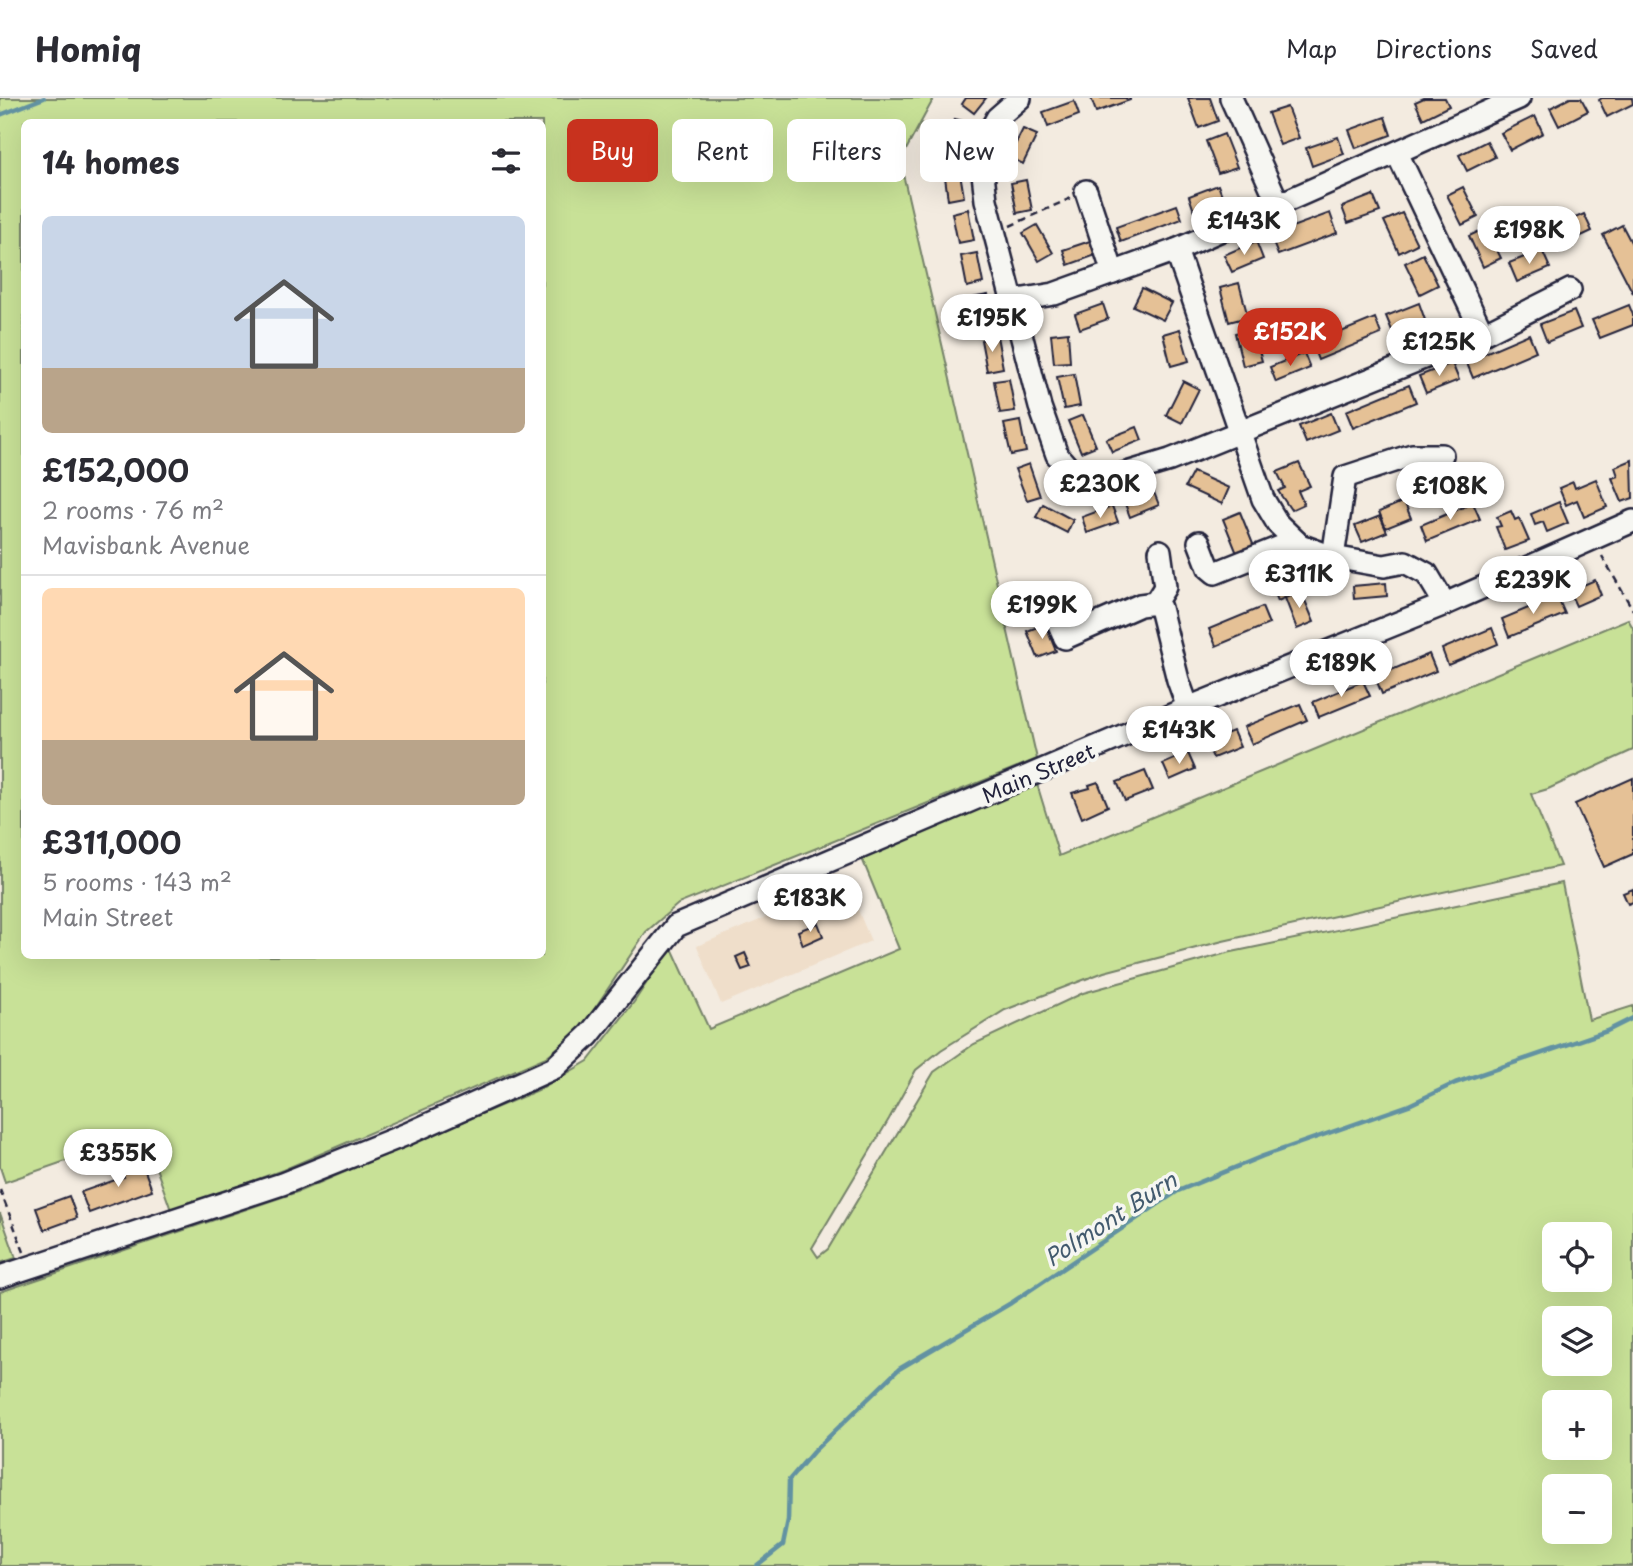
<!DOCTYPE html>
<html lang="en">
<head>
<meta charset="utf-8">
<style>
  :root { --surface:#fff; --page:#f7f7f7; --text:#2b2b33; --muted:#7c7c81; --line:#e1e1e2; --accent:#c8321e }
  body { margin:0; font-family:"Playpen Sans",sans-serif; background:var(--page); color:var(--text); height:100vh; display:flex; flex-direction:column; font-size:26px; white-space:nowrap }
  * { box-sizing:border-box; margin:0 }
  p { font-size:23px; color:var(--muted) }
  .icon { flex:none; width:38px; height:38px; fill:none; stroke:currentColor; stroke-width:2; stroke-linecap:round; stroke-linejoin:round }
  .map { position:relative; flex:1; overflow:hidden }
  .drawer { position:absolute; left:21px; top:21px; width:525px; height:840px; display:flex; flex-direction:column; background:var(--surface); border-radius:10px; box-shadow:0 7px 28px #0002 }
  .drawer>* { flex:none }
  .banner { position:absolute; left:567px; top:21px; width:665px; height:63px; display:flex; gap:14px }
  .tools { position:absolute; left:1542px; top:1124px; display:grid; gap:14px }
  .tools a { display:grid; place-items:center; width:70px; height:70px; border-radius:10px; background:var(--surface); box-shadow:0 7px 28px #0002; font-size:35px }
  .price { position:absolute; translate:-50% -60px; padding:0 16px; border-radius:24px; background:#fff; color:#222; font-size:23px; line-height:46px; filter:drop-shadow(0 2px 4px #0008) }
  .price::after { content:''; position:absolute; left:50%; top:42px; width:21px; height:16px; margin-left:-10px; background:inherit; clip-path:polygon(0 0,100% 0,50% 100%) }
  .price.current { background:var(--accent); color:#fff }
  ul { padding:0; list-style:none }
  li { display:grid; align-content:center; gap:14px; height:371px; padding:0 21px }
  li+li { border-top:2px solid var(--line) }
  li span { display:grid; place-items:center; height:217px; border-radius:10px; color:#555 }
  li>.icon { margin-inline-start:auto }
  span .icon { width:126px; height:126px; fill:#fffc; stroke-width:1 }
  li b { font-size:30px }
  h2 { display:flex; justify-content:space-between; align-items:center; height:84px; padding:0 21px; font-size:30px }
  .pill { padding:0 24px; border-radius:10px; background:var(--surface); box-shadow:0 7px 28px #0002; font-size:24px; line-height:63px }
  .pill.current { background:var(--accent); color:#fff }
  header { display:flex; align-items:center; gap:42px; box-sizing:border-box; height:98px; padding:0 35px; background:var(--surface); border-bottom:2px solid var(--line) }
  header strong { font-size:33px }
  nav { display:flex; gap:38px; margin-inline-start:auto; font-size:24px }
  .map>svg:first-child { display:block }
  .built { fill:#efdeca }
  .green { fill:#c8e197; stroke:#758269; stroke-width:2; fill-rule:evenodd }
  .lines { fill:none; stroke-linecap:round; stroke-linejoin:round }
  .stream { stroke:#6292a2; stroke-width:4.5 }
  .building { fill:#e5c196; stroke:#22223b; stroke-width:2 }
  .minor-casing { stroke:#22223b; stroke-width:26 }
  .path { stroke:#22223b; stroke-width:2.5; stroke-dasharray:7 5; stroke-linecap:butt }
  .minor { stroke:#f6f6f2; stroke-width:21 }
  .labels { text-anchor:middle; dominant-baseline:central; stroke-width:7; stroke-linejoin:round; paint-order:stroke }
  .street-label { font-size:21px; fill:#22223b; stroke:#f6f6f2 }
  .water-label { font-size:23px; font-style:italic; fill:#425a6e; stroke:#f6f6f2 }
</style>
</head>
<body>
<header>
<strong>Homiq</strong>
<nav><a>Map</a><a>Directions</a><a>Saved</a></nav>
</header>
<div class="map">
<svg width="1633" height="1468" viewBox="0 0 1633 1468">
  <rect width="100%" height="100%" fill="#f3ebe0"/>
  <filter id="ink" filterUnits="userSpaceOnUse"><feTurbulence type="fractalNoise" baseFrequency=".0143" numOctaves="2"/><feDisplacementMap in="SourceGraphic" scale="14" xChannelSelector="R" yChannelSelector="G"/><feConvolveMatrix kernelMatrix="1 2 1 2 8 2 1 2 1" color-interpolation-filters="sRGB"/></filter>
  <g filter="url(#ink)">
    <polygon class="built" points="847,786 871,843 721,906 697,848"/>
    <g class="green">
      <path d="M0,0H934L900,63L1037,661L678,806L646,834L581,931L546,959L283,1072L171,1112L144,1036L5,1084L0,1069ZM24,24H542V858H24Z"/>
      <path d="M1628,521L1633,530V652L1548,691L1531,696L1560,768L1223,843L1104,874L1005,912L941,952L916,972L889,1021L812,1150L818,1159L828,1151L934,974L974,946L1083,895L1227,855L1562,785L1589,922L1633,908V1468H0V1194L300,1093L538,992L588,963L634,904L671,848L709,931L899,851L861,758L1037,686L1059,758ZM1554,1136H1600V1181H1554ZM1554,1220H1600V1265H1554ZM1554,1304H1600V1349H1554ZM1554,1388H1600V1433H1554Z"/>
      <polygon points="0,1115 16,1160 0,1165"/>
    </g>
    <g class="lines">
      <g class="stream">
        <polyline points="0,17 44,0"/>
        <polyline points="756,1468 783,1447 788,1423 789,1382 813,1354 899,1271 1011,1205 1178,1093 1263,1058 1409,1007 1455,985 1607,933 1633,920"/>
      </g>
    </g>
    <g class="building">
      <polygon points="966,0 986,0 974,15 962,6"/>
      <polygon points="1091,0 1130,0 1130,2 1096,14"/>
      <polygon points="1188,0 1210,0 1218,23 1199,30"/>
      <polygon points="1424,0 1445,0 1449,8 1423,21 1415,4"/>
      <polygon points="1570,0 1581,0 1588,13 1559,28 1550,10"/>
      <polygon points="1602,0 1632,0 1633,6 1607,19 1599,2"/>
      <polygon points="1074,3 1079,17 1048,29 1043,14"/>
      <polygon points="1287,9 1299,40 1280,47 1268,15"/>
      <polygon points="1535,18 1543,35 1510,52 1501,35"/>
      <polygon points="1385,19 1391,37 1356,50 1349,32"/>
      <polygon points="955,21 970,25 960,56 945,51"/>
      <polygon points="1023,31 1037,37 1023,66 1009,59"/>
      <polygon points="1224,36 1237,69 1218,75 1206,43"/>
      <polygon points="1338,39 1344,56 1312,68 1306,50"/>
      <polygon points="1487,43 1495,59 1467,73 1459,57"/>
      <polygon points="959,69 964,99 948,102 944,71"/>
      <polygon points="1026,82 1032,112 1017,115 1011,85"/>
      <polygon points="1218,87 1225,105 1195,116 1189,98"/>
      <polygon points="1463,89 1478,119 1462,127 1447,97"/>
      <polygon points="1373,97 1380,114 1348,125 1342,109"/>
      <polygon points="1177,107 1182,121 1121,144 1116,129"/>
      <polygon points="968,111 974,142 958,145 952,115"/>
      <polygon points="1330,115 1337,135 1278,157 1270,137"/>
      <polygon points="1402,115 1417,146 1399,155 1384,123"/>
      <polygon points="1584,116 1592,133 1558,149 1550,131"/>
      <polygon points="1037,127 1053,155 1039,163 1023,135"/>
      <polygon points="1622,127 1633,148 1633,195 1603,137"/>
      <polygon points="1486,130 1501,160 1483,169 1469,138"/>
      <polygon points="1093,142 1099,156 1068,167 1063,152"/>
      <polygon points="1256,143 1263,161 1232,174 1224,157"/>
      <polygon points="1542,152 1550,170 1517,184 1509,165"/>
      <polygon points="977,155 983,185 967,189 961,158"/>
      <polygon points="1423,156 1438,187 1420,196 1405,165"/>
      <polygon points="1239,185 1248,219 1229,224 1220,190"/>
      <polygon points="1142,190 1172,205 1163,222 1133,208"/>
      <polygon points="988,197 994,228 977,231 971,200"/>
      <polygon points="1419,205 1425,222 1393,235 1386,218"/>
      <polygon points="1103,206 1108,221 1080,231 1075,216"/>
      <polygon points="1629,207 1633,217 1633,227 1600,240 1592,222"/>
      <polygon points="1574,213 1581,230 1547,244 1540,226"/>
      <polygon points="1375,220 1381,236 1318,262 1312,246"/>
      <polygon points="1180,231 1189,263 1171,268 1163,236"/>
      <polygon points="1253,231 1262,263 1243,268 1235,235"/>
      <polygon points="1068,234 1070,264 1054,265 1051,236"/>
      <polygon points="1529,236 1536,253 1473,280 1466,263"/>
      <polygon points="997,238 1003,270 987,273 981,242"/>
      <polygon points="1304,255 1310,270 1276,284 1270,269"/>
      <polygon points="1452,265 1459,282 1426,295 1419,278"/>
      <polygon points="1074,276 1080,308 1064,311 1057,279"/>
      <polygon points="1009,281 1015,313 1000,315 994,283"/>
      <polygon points="1183,283 1199,291 1182,325 1166,317"/>
      <polygon points="1409,287 1416,304 1353,330 1346,313"/>
      <polygon points="1331,315 1338,332 1306,345 1299,328"/>
      <polygon points="1083,317 1096,348 1081,354 1068,323"/>
      <polygon points="1020,323 1026,354 1011,357 1004,326"/>
      <polygon points="1137,329 1142,342 1112,354 1106,341"/>
      <polygon points="1632,362 1633,400 1622,404 1612,380 1618,378 1615,369"/>
      <polygon points="1299,365 1310,388 1298,393 1304,406 1291,412 1278,393 1285,390 1277,374"/>
      <polygon points="1029,366 1040,398 1027,402 1015,371"/>
      <polygon points="1193,374 1229,390 1222,406 1185,389"/>
      <polygon points="1596,381 1607,409 1584,419 1577,402 1566,407 1559,390 1573,384 1575,390"/>
      <polygon points="1153,392 1159,407 1130,419 1124,403"/>
      <polygon points="1404,403 1411,420 1386,430 1379,414"/>
      <polygon points="1559,404 1568,425 1547,434 1543,424 1535,427 1531,416"/>
      <polygon points="1473,405 1480,421 1427,443 1421,427"/>
      <polygon points="1043,406 1073,422 1067,435 1036,419"/>
      <polygon points="1112,408 1118,424 1087,435 1082,419"/>
      <polygon points="1511,413 1515,422 1519,420 1529,443 1505,452 1496,429 1501,428 1497,419"/>
      <polygon points="1240,414 1255,451 1238,458 1223,421"/>
      <polygon points="1380,418 1387,434 1362,444 1355,428"/>
      <polygon points="1282,463 1296,495 1278,503 1265,470"/>
      <polygon points="1595,482 1601,497 1576,508 1569,493"/>
      <polygon points="1386,485 1387,498 1354,501 1353,488"/>
      <polygon points="1301,493 1314,524 1297,531 1285,500"/>
      <polygon points="1557,498 1565,516 1509,539 1502,521"/>
      <polygon points="1262,509 1269,526 1216,548 1209,531"/>
      <polygon points="1045,526 1056,553 1038,560 1027,533"/>
      <polygon points="1492,530 1498,546 1448,567 1442,551"/>
      <polygon points="1429,556 1436,573 1382,596 1375,579"/>
      <polygon points="1363,583 1370,598 1319,619 1313,604"/>
      <polygon points="1300,606 1307,622 1252,646 1244,629"/>
      <polygon points="1233,633 1240,649 1213,660 1206,644"/>
      <polygon points="1188,655 1195,671 1170,682 1163,666"/>
      <polygon points="1145,673 1153,692 1125,703 1117,684"/>
      <polygon points="1633,680 1633,756 1604,769 1575,706"/>
      <polygon points="1098,684 1108,708 1082,720 1072,695 1090,690 1089,687"/>
      <polygon points="1633,791 1633,804 1628,806 1623,795"/>
      <polygon points="818,825 823,838 803,847 798,833"/>
      <polygon points="745,855 751,869 742,872 736,859"/>
      <polygon points="142,1065 152,1092 89,1115 81,1094 124,1079 121,1072"/>
      <polygon points="69,1098 77,1120 44,1132 36,1110"/>
    </g>
    <g class="lines">
      <g class="minor-casing">
        <g id="minor">
          <polyline points="1020,0 997,20 986,40 982,67 986,102 1040,309 1057,357 1077,380 1107,381 1170,362 1483,236 1570,192"/>
          <polyline points="1231,0 1278,105"/>
          <polyline points="1397,55 1483,236"/>
          <polyline points="1086,93 1113,175"/>
          <polyline points="1176,152 1263,401 1278,426 1300,447 1333,459 1384,468 1405,464 1427,476 1445,506"/>
          <polyline points="1012,203 1054,196 1176,152 1519,0"/>
          <polyline points="1199,444 1209,470 1215,475 1295,443"/>
          <polyline points="1333,459 1345,379 1412,357 1442,357"/>
          <polyline points="1155,505 1165,489 1160,453"/>
          <polyline points="1055,517 1065,540 1140,507 1155,505 1160,510 1178,582 1188,610"/>
          <polyline points="0,1179 282,1086 407,1036 554,970 589,937 676,828 1188,610 1445,506 1633,423"/>
        </g>
      </g>
      <g class="path">
        <polyline points="1010,128 1071,100"/>
        <polyline points="1602,458 1633,512"/>
        <polyline points="0,1092 24,1154"/>
      </g>
      <use href="#minor" class="minor"/>
    </g>
  </g>
  <g class="labels">
    <g class="street-label">
      <text transform="translate(1038 674) rotate(-23)">Main Street</text>
    </g>
    <g class="water-label">
      <text transform="translate(1110 1120) rotate(-33)">Polmont Burn</text>
    </g>
  </g>
</svg>
<div class="tools">
<a><svg class="icon" aria-label="locate" viewBox="0 0 24 24"><circle cx="12" cy="12" r="6"/><path d="M12 2v4M12 18v4M2 12h4M18 12h4"/></svg></a>
<a><svg class="icon" aria-label="layers" viewBox="0 0 24 24"><path d="M12 4l9 5-9 5-9-5zM3 14l9 5 9-5"/></svg></a>
<a>+</a>
<a>−</a>
</div>
<b class="price" style="left:1244px;top:159px">£143K</b>
<b class="price" style="left:1529px;top:168px">£198K</b>
<b class="price" style="left:992px;top:256px">£195K</b>
<b class="price current" style="left:1290px;top:270px">£152K</b>
<b class="price" style="left:1439px;top:280px">£125K</b>
<b class="price" style="left:1100px;top:422px">£230K</b>
<b class="price" style="left:1450px;top:424px">£108K</b>
<b class="price" style="left:1299px;top:512px">£311K</b>
<b class="price" style="left:1533px;top:518px">£239K</b>
<b class="price" style="left:1042px;top:543px">£199K</b>
<b class="price" style="left:1341px;top:601px">£189K</b>
<b class="price" style="left:1179px;top:668px">£143K</b>
<b class="price" style="left:810px;top:836px">£183K</b>
<b class="price" style="left:118px;top:1091px">£355K</b>
<div class="banner">
<a class="pill current">Buy</a>
<a class="pill">Rent</a>
<a class="pill">Filters</a>
<a class="pill">New</a>
</div>
<section class="drawer">
<h2>14 homes<svg class="icon" aria-label="filters" viewBox="0 0 24 24"><path d="M4 7h16M4 17h16"/><circle cx="9" cy="7" r="2"/><circle cx="15" cy="17" r="2"/></svg></h2>
<ul>
<li><span style="background:linear-gradient(#c9d6e8 70%,#b9a48a 0)"><svg class="icon" aria-label="home" viewBox="0 0 24 24"><path d="M3 11l9-7 9 7M6 9v11h12V9"/></svg></span><div><b>£152,000</b><p>2 rooms · 76 m²</p><p>Mavisbank Avenue</p></div></li>
<li><span style="background:linear-gradient(#ffd9b3 70%,#b9a48a 0)"><svg class="icon" aria-label="home" viewBox="0 0 24 24"><path d="M3 11l9-7 9 7M6 9v11h12V9"/></svg></span><div><b>£311,000</b><p>5 rooms · 143 m²</p><p>Main Street</p></div></li>
</ul>
</section>
</div>
</body>
</html>
